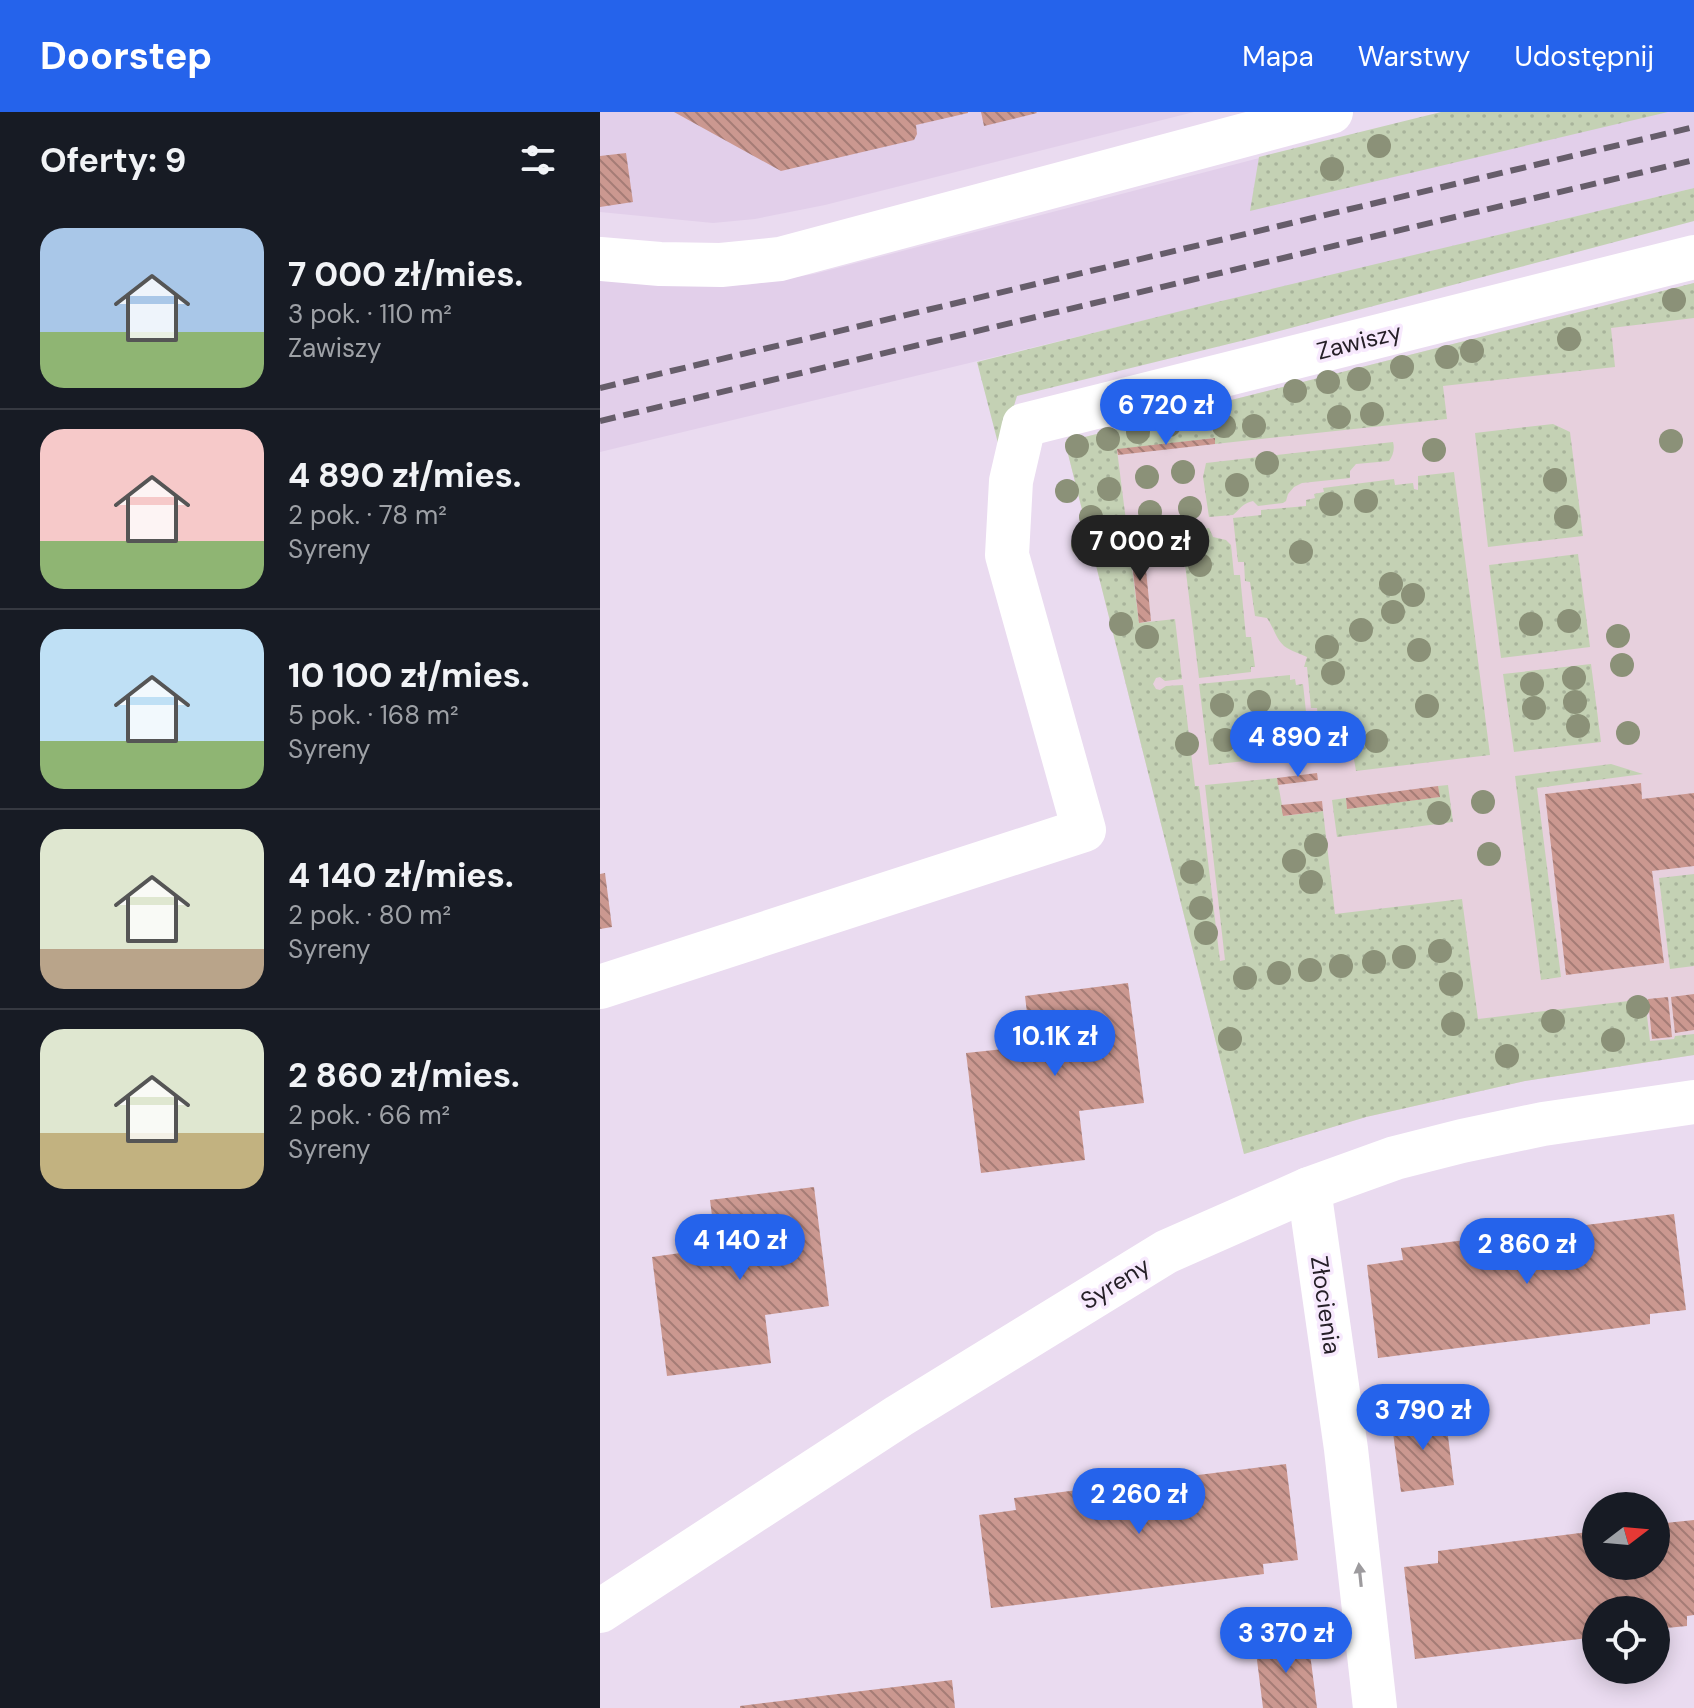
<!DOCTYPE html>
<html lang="pl">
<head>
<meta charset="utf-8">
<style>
  :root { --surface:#171b24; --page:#242831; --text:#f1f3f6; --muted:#9ea1a6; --line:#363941; --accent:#2563eb }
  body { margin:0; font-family:"DM Sans",sans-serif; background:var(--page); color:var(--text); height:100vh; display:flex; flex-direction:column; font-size:30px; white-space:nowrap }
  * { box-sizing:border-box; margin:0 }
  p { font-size:26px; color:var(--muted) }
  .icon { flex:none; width:44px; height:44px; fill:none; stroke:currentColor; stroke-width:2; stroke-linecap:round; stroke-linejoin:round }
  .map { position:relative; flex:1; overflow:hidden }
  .side { display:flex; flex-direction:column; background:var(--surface); width:600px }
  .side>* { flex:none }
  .needle { width:52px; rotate:74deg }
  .fabs { position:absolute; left:982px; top:1380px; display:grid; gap:16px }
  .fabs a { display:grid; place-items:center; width:88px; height:88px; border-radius:50%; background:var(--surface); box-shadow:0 4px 20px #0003; font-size:40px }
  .price { position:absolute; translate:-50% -68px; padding:0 18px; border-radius:28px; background:var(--accent); color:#fff; font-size:26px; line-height:52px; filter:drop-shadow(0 2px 4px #0008) }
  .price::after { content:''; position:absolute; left:50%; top:48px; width:24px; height:18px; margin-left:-12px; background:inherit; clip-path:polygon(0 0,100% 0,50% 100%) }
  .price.current { background:#222; color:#fff }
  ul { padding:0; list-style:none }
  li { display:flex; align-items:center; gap:24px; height:200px; padding:0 40px }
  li+li { border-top:2px solid var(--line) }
  li span { display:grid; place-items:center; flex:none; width:224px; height:160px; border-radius:24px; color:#555 }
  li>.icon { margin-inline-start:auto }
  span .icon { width:96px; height:96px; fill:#fffc; stroke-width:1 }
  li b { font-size:34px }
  h2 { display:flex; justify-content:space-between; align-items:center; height:96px; padding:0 40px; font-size:34px }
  header { display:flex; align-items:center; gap:48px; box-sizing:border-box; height:112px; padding:0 40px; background:var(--accent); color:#fff }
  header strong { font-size:38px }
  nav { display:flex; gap:44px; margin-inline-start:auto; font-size:28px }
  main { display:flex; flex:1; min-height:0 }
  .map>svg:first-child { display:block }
  .built { fill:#e2cfea }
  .education { fill:#e7d0dd }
  .grass { fill:url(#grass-dots) }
  .building { fill:url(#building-back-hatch) }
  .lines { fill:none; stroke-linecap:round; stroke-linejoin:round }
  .minor { stroke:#fff; stroke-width:44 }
  .rail { stroke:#665d6a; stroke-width:6; stroke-dasharray:16 8; stroke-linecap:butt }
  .tree { fill:#8b9178 }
  .oneway { fill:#9d9b9e }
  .labels { text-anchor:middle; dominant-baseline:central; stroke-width:7; stroke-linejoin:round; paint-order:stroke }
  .street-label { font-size:24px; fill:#262028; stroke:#f7e9fd }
</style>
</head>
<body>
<header>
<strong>Doorstep</strong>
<nav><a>Mapa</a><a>Warstwy</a><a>Udostępnij</a></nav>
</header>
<main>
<section class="side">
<h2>Oferty: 9<svg class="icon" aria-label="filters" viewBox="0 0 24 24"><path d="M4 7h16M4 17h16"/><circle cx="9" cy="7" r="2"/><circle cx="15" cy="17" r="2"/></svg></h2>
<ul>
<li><span style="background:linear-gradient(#a9c7e8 65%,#8fb573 0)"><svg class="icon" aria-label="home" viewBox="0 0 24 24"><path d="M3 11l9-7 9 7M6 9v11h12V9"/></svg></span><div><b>7 000 zł/mies.</b><p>3 pok. · 110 m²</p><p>Zawiszy</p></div></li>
<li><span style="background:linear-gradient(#f6c9c9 70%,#8fb573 0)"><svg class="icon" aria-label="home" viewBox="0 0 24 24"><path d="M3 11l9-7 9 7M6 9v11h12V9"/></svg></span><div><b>4 890 zł/mies.</b><p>2 pok. · 78 m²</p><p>Syreny</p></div></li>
<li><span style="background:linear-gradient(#bfe0f5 70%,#8fb573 0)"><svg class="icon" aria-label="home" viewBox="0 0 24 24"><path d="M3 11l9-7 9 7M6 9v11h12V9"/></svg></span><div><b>10 100 zł/mies.</b><p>5 pok. · 168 m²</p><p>Syreny</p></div></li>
<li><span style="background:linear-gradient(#dfe7d0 75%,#b9a48a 0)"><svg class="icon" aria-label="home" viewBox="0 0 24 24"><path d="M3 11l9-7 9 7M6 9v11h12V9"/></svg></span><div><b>4 140 zł/mies.</b><p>2 pok. · 80 m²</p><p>Syreny</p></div></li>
<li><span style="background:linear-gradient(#dfe7d0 65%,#c2b280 0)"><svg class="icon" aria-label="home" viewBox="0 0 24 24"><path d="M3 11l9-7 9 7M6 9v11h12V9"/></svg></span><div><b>2 860 zł/mies.</b><p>2 pok. · 66 m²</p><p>Syreny</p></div></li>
</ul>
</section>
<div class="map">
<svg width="1094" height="1596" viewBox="0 0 1094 1596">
  <defs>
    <pattern id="grass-dots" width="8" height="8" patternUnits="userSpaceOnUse" patternTransform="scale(2)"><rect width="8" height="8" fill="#c4d1b4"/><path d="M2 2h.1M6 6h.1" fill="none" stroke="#a8b39b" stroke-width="1.8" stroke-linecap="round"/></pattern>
    <pattern id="building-back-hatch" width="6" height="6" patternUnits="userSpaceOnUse" patternTransform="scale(2)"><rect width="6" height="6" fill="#cb9890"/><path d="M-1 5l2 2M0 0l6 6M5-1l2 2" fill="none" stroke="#a57c76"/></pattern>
  </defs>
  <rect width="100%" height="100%" fill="#eadbf0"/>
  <g class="built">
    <polygon points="0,0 594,0 225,93 155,107 113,111 0,100"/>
    <polygon points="1068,0 1094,0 1094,76 0,340 0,165 63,171 147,173 214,162 667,44"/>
  </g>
  <polygon class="education" points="1094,171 1094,943 925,969 766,1005 644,1042 465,330"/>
  <g class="grass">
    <polygon points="841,0 1068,0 650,99 659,45"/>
    <polygon points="1094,76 1094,109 649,227 417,284 400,339 377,250 613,191"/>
    <polygon points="1094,171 1094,206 1011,216 1015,255 843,274 847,307 615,332 614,326 517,338 539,511 575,507 582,567 565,569 560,565 556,566 553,572 556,577 560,578 566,574 583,573 595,674 599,674 620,849 625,848 605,673 677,666 684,704 723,699 735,802 862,787 878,907 1045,887 1050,929 1074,927 1075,924 1094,922 1094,943 925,969 766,1005 644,1042 465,330"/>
    <polygon points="953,312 970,320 983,424 888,435 875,321"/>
    <path d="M793,330C795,337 793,344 789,349L756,352L750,359V366L702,371L694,375L688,382L686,389L683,391L658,394L653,389C643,391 640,397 633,403L609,405L603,365L606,351Z"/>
    <path d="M854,360L890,643L756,659L752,636L721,640L717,596H711L707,555H704L707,545C701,542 694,540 687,536C677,530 674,516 667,506L655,504L650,470L645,469L644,450H638L633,406L661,403V398L706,394V388L715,386L714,382L724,380L723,376L794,367L795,373L813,371L814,377L818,378V364Z"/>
    <polygon points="609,416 613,425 626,428 631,433 634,463 640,463 646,525 651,525 655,555 651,555 651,560 599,566 581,420"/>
    <polygon points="978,442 990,535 901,546 889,453"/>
    <polygon points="991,552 1001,630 914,640 903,562"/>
    <polygon points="690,563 690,568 695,567 696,573 703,572 707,609 713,609 716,641 609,653 599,572"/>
    <polygon points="1011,652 1043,662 937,676 961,865 941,868 915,664"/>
    <polygon points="848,673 853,710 737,725 732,688 746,686 747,696 839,685 838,674"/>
    <polygon points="1094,762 1094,854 1070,857 1059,766"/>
  </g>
  <g class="building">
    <polygon points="74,0 368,0 368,1 316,13 317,22 314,28 181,59"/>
    <polygon points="381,0 436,0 437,1 384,14"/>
    <polygon points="26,41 33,90 0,95 0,44"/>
    <polygon points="615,326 615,332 518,343 517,337"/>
    <polygon points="533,415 536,449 545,448 551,509 539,511 528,416"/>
    <polygon points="717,661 718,668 678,673 677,666"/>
    <polygon points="1041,671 1042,687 1094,681 1094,754 1052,759 1064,851 966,863 945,682"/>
    <polygon points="838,674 840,685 747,697 746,686"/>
    <polygon points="722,689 723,699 683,704 681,693"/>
    <polygon points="5,761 12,815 0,817 0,762"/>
    <polygon points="528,871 544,991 479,999 485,1048 381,1061 366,941 431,934 425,884"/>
    <polygon points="1094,882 1094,918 1075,921 1071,885"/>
    <polygon points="1068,885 1072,925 1052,927 1048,887"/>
    <polygon points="214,1075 229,1194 165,1203 171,1251 67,1264 52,1145 116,1136 110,1088"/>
    <polygon points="1074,1102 1086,1198 1050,1202 1050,1212 778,1246 767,1153 803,1148 801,1136"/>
    <polygon points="845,1300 854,1373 801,1380 791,1306"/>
    <polygon points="686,1352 698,1448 663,1452 664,1462 391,1496 379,1403 416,1398 414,1386"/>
    <polygon points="1094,1408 1094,1503 1087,1504 1087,1514 1056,1517 1056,1498 996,1498 996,1525 815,1547 804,1455 838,1451 838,1439 996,1419 996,1454 1056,1454 1056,1412"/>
    <polygon points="708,1526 717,1596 663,1596 655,1532"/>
    <polygon points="352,1568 355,1596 140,1596 140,1594"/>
  </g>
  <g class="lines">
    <g class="minor">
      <polyline points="0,147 60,152 121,153 180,147 731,0"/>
      <polyline points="0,875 484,718 407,443 411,369 424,313 1094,145"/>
      <polyline points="709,1077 746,1337 775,1596"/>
      <polyline points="0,1499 299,1304 566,1140 709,1077 795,1046 862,1029 943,1012 1094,990"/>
    </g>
    <g class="rail">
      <polyline points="0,276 1094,15"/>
      <polyline points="0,309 1094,48"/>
    </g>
  </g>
  <g class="tree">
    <circle cx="779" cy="34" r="12"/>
    <circle cx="732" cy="57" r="12"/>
    <circle cx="1074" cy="188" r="12"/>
    <circle cx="969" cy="227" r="12"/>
    <circle cx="872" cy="239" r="12"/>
    <circle cx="847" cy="245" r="12"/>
    <circle cx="802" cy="255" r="12"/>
    <circle cx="759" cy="267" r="12"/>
    <circle cx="728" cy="270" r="12"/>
    <circle cx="695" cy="279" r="12"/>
    <circle cx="772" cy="302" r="12"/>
    <circle cx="739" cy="305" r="12"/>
    <circle cx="598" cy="306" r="12"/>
    <circle cx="569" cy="313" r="12"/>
    <circle cx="624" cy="314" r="12"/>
    <circle cx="654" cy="314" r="12"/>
    <circle cx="538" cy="320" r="12"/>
    <circle cx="508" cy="327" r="12"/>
    <circle cx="1071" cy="329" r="12"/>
    <circle cx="477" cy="334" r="12"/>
    <circle cx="834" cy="338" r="12"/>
    <circle cx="667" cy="351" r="12"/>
    <circle cx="583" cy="360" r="12"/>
    <circle cx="547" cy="365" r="12"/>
    <circle cx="955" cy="368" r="12"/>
    <circle cx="637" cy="373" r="12"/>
    <circle cx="509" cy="377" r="12"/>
    <circle cx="467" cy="379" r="12"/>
    <circle cx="766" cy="389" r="12"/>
    <circle cx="731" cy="392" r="12"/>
    <circle cx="590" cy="396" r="12"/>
    <circle cx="550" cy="400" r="12"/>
    <circle cx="491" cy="405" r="12"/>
    <circle cx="966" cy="405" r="12"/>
    <circle cx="592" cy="425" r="12"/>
    <circle cx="516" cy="430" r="12"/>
    <circle cx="553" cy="431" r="12"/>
    <circle cx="483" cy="433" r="12"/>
    <circle cx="701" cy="440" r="12"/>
    <circle cx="600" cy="453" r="12"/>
    <circle cx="791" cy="472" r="12"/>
    <circle cx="813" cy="483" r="12"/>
    <circle cx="793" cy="500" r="12"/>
    <circle cx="969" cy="509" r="12"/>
    <circle cx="521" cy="512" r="12"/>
    <circle cx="931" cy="512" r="12"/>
    <circle cx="761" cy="518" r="12"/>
    <circle cx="1018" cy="524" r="12"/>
    <circle cx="547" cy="525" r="12"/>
    <circle cx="727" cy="535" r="12"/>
    <circle cx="819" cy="538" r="12"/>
    <circle cx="1022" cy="553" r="12"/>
    <circle cx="733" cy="561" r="12"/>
    <circle cx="974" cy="566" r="12"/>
    <circle cx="932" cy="572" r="12"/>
    <circle cx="659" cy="590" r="12"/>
    <circle cx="975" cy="590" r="12"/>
    <circle cx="622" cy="593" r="12"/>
    <circle cx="827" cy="594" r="12"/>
    <circle cx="934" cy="596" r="12"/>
    <circle cx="978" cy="614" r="12"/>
    <circle cx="1028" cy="621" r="12"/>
    <circle cx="662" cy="622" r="12"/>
    <circle cx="625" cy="628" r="12"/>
    <circle cx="776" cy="629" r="12"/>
    <circle cx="587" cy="632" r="12"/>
    <circle cx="883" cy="690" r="12"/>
    <circle cx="839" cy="701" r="12"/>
    <circle cx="716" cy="733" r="12"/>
    <circle cx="889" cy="742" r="12"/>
    <circle cx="694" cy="749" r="12"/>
    <circle cx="592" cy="760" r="12"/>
    <circle cx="711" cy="770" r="12"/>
    <circle cx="601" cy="796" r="12"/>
    <circle cx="606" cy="821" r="12"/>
    <circle cx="840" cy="839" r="12"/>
    <circle cx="804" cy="845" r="12"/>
    <circle cx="774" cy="850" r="12"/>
    <circle cx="741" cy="854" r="12"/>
    <circle cx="710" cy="858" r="12"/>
    <circle cx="679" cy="861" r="12"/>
    <circle cx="645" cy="866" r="12"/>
    <circle cx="851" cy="872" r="12"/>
    <circle cx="1038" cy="895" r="12"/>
    <circle cx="953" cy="909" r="12"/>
    <circle cx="853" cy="912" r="12"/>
    <circle cx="630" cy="927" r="12"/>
    <circle cx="1013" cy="928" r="12"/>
    <circle cx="907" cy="944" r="12"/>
  </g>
  <defs><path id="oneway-solid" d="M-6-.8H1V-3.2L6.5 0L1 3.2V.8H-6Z" transform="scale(2)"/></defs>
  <use class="oneway" href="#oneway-solid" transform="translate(760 1463) rotate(-96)"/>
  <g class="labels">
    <g class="street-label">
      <text transform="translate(759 229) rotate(-14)">Zawiszy</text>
      <text transform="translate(515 1171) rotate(-32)">Syreny</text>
      <text transform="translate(726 1193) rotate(82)">Złocienia</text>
    </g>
  </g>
</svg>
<div class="fabs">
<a><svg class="needle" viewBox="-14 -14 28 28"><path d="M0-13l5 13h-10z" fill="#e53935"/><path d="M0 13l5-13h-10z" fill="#9ea1a6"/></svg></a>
<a><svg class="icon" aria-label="locate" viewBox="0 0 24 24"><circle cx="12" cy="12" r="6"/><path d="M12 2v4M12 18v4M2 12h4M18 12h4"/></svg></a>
</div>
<b class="price" style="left:566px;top:335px">6 720 zł</b>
<b class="price current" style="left:540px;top:471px">7 000 zł</b>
<b class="price" style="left:698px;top:667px">4 890 zł</b>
<b class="price" style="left:455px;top:966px">10.1K zł</b>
<b class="price" style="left:140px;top:1170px">4 140 zł</b>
<b class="price" style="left:927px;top:1174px">2 860 zł</b>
<b class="price" style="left:823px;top:1340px">3 790 zł</b>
<b class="price" style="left:539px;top:1424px">2 260 zł</b>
<b class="price" style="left:686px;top:1563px">3 370 zł</b>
</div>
</main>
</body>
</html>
